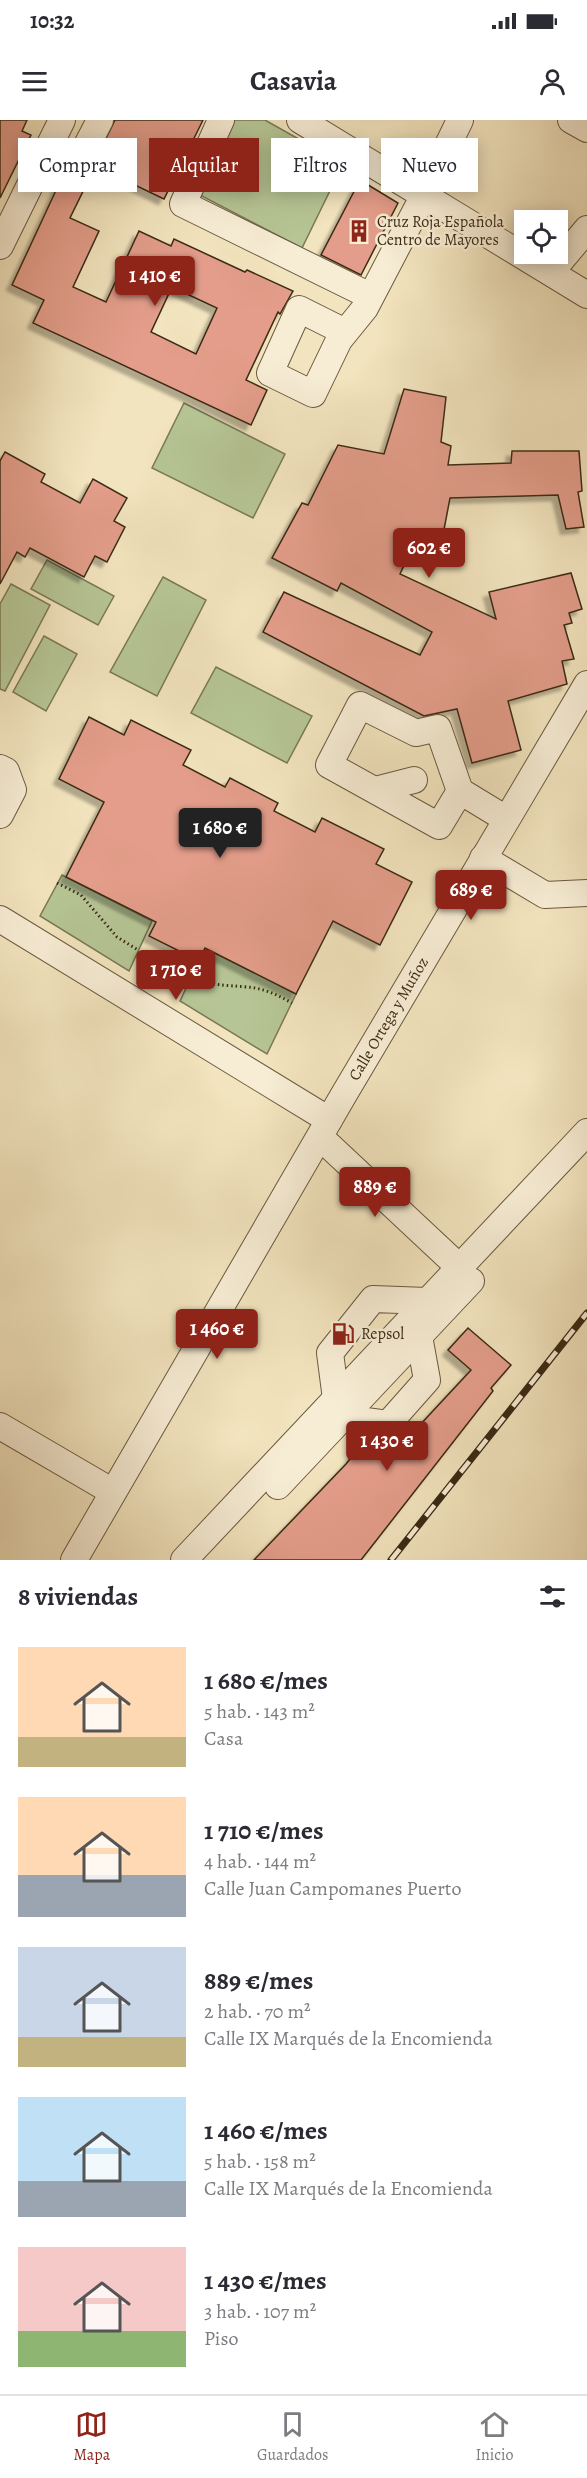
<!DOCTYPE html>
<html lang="es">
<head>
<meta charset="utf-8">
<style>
  :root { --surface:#fff; --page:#f7f7f7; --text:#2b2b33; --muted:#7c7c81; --line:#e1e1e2; --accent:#8f2418 }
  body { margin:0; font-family:Alegreya,serif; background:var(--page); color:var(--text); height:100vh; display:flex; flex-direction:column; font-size:22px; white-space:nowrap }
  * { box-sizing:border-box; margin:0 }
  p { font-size:20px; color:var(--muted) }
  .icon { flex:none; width:33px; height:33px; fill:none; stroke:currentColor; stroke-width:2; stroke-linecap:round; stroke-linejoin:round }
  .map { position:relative; height:1440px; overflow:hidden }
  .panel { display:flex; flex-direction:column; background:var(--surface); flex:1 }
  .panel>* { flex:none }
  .banner { position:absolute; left:18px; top:18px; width:552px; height:54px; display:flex; gap:12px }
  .buttons { position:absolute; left:514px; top:90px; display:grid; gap:12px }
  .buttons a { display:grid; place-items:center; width:54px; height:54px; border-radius:0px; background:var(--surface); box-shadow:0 3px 15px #0003; font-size:30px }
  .price { position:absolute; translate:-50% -51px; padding:0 14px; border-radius:6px; background:var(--accent); color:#fff; font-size:20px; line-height:39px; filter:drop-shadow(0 2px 3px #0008) }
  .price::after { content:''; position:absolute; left:50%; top:36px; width:18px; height:14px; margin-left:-9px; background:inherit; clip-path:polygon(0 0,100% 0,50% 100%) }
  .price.on { background:#222; color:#fff }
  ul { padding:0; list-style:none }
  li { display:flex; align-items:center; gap:18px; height:150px; padding:0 18px }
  li span { display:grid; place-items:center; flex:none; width:168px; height:120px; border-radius:0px; color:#555 }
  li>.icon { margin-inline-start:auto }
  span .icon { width:72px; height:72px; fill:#fffc; stroke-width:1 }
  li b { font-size:26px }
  h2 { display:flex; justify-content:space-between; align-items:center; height:72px; padding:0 18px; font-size:26px }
  .chip { padding:0 21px; border-radius:0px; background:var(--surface); box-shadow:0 3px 15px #0003; font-size:21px; line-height:54px }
  .chip.on { background:var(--accent); color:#fff }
  .status { display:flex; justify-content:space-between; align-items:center; height:42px; padding:0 30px; background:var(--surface); direction:ltr }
  .status svg { height:16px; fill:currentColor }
  header { display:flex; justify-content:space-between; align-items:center; height:78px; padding:0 18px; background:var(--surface); font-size:27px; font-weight:700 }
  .menu { display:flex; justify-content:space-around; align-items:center; height:84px; border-top:2px solid var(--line); background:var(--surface); font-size:16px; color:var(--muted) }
  .menu a { display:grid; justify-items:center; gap:3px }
  .menu .on { color:var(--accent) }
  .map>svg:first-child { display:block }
  .green { fill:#b6c595; stroke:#797855; stroke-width:1.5 }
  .building { fill:#e39d8a; stroke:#3c2b15; stroke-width:1.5; fill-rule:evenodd; filter:url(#shadow) }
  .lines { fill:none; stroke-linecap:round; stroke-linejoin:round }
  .minor-casing { stroke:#6a593f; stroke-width:28 }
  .path { stroke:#3c2b15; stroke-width:3; stroke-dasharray:1.5 3; stroke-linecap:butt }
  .minor { stroke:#f7edd5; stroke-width:26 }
  .rail-casing { stroke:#3c2b15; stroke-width:7 }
  .rail { stroke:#f7edd5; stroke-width:4.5; stroke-dasharray:14; stroke-linecap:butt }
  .labels { text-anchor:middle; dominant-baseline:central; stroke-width:5; stroke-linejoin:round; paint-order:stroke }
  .poi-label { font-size:16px; fill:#3c2b15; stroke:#f7edd5; text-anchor:start }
  .street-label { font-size:16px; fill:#3c2b15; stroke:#f7edd5 }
</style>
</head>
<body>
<div class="status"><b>10:32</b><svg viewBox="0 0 49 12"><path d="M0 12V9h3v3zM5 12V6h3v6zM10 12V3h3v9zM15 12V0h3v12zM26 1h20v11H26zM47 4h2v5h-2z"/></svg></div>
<header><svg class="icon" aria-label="menu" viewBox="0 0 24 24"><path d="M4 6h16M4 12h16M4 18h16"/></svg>Casavia<svg class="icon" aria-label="person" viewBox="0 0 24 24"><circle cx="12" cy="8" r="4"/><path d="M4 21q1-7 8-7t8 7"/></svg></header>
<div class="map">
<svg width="587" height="1440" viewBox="0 0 587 1440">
  <defs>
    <filter id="shadow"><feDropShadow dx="-5.5" dy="5.5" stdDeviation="1.5" flood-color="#0004"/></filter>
  </defs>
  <rect width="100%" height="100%" fill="#f2e4be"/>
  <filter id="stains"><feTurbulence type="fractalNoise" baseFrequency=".00333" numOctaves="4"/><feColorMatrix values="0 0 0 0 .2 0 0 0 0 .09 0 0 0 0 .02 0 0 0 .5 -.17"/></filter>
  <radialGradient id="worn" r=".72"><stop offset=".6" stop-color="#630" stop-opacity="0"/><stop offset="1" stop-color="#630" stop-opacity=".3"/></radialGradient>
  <g class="green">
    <polygon points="234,0 265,0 343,44 302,128 196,73"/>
    <polygon points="184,283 285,334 253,398 152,348"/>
    <polygon points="47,440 114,476 98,505 31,469"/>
    <polygon points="163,457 206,480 157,576 110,552"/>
    <polygon points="11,464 50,485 5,571 0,569 0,484"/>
    <polygon points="44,516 77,534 46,591 13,572"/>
    <polygon points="216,547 312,596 287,643 191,593"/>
    <polygon points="62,755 152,801 129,851 40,796"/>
    <polygon points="205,828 296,874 267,934 180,881"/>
  </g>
  <g class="building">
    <polygon points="0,0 27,0 22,11 31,15 0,78"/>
    <polygon points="115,0 203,0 164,79 93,45"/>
    <path d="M66,42L91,55L70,98L99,111L73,167L106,182L139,111L171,126L174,119L245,152L247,150L293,171L280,194L278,192L246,260L267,270L251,305L33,203L44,180L12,165L58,66L56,64ZM172,167L217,188L196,234L151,212Z"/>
    <polygon points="360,60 398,83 361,155 321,135"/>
    <polygon points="404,269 446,277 441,322 451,326 448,345 511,343 512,331 579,331 582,371 578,372 584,407 566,409 558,375 450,378 442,420 412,414 408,437 400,454 496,499 489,472 571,453 582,489 569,493 572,503 564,505 574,539 562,541 567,564 508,581 521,630 472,643 457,589 424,596 263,512 284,472 420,535 432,512 341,463 337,471 272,438 302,383 308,385 338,325 384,334"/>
    <polygon points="5,332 45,354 41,362 80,383 93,359 127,378 114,401 125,407 107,442 95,436 84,457 30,428 25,437 17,432 0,464 0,341"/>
    <polygon points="89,597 124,615 131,600 191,630 183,645 225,667 230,658 278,683 274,691 315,712 322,698 384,729 376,744 412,762 380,825 333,801 296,874 205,828 199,841 149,816 156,802 66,757 104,682 59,659"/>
    <polygon points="468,1208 511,1245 491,1268 493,1271 361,1440 254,1440 346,1344 368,1317 391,1336 471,1250 448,1230"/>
  </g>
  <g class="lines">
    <g class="minor-casing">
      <g id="minor">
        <polyline points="221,0 183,84 370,176"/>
        <polyline points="300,0 587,175"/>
        <polyline points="571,0 587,9"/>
        <polyline points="82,35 100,0"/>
        <polyline points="0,126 62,0"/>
        <polyline points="551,152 587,109"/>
        <polyline points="345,212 299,189 270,253 313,274 339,220 365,188 424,75 460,0"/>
        <polyline points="0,648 6,651 13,670 0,695"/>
        <polyline points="375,670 414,660"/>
        <polyline points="460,671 439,706 329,645 360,585 416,613 438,608 460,671 506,699"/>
        <polyline points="483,738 545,775 587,773"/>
        <polyline points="0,799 329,1000"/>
        <polyline points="320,1017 459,1147"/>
        <polyline points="336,1279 330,1233 373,1179 427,1181"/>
        <polyline points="343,1298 388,1304 427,1260 419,1216"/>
        <polyline points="0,1306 113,1372"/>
        <polyline points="278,1366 471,1161"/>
        <path id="s1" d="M74,1440L343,976L587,564"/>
        <polyline points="184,1440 587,1012"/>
      </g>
    </g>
    <g class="path">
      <polyline points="57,763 81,775 117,817 138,830"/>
      <path d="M192,857C211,866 226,865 247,867C263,868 278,875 292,883"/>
    </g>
    <use href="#minor" class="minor"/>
    <g class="rail-casing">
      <polyline id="rail" points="391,1440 587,1193"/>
    </g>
    <use href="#rail" class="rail"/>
  </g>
  <defs>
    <g id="building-bare" transform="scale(1.8)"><path d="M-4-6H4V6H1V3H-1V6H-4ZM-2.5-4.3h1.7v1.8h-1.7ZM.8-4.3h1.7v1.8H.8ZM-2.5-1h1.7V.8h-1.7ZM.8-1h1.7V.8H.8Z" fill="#8f2418" stroke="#f7edd5" stroke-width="2.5" paint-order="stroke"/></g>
    <g id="fuel-bare" transform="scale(1.8)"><path d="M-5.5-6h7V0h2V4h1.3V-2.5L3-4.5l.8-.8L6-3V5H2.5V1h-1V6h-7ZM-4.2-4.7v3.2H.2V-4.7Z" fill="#8f2418" stroke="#f7edd5" stroke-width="2.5" paint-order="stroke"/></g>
  </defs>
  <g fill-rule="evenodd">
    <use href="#building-bare" x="359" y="111"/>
    <use href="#fuel-bare" x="343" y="1214"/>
  </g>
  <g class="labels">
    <g class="poi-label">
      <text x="377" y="102">Cruz Roja Española<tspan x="377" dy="18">Centro de Mayores</tspan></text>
      <text x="361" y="1214">Repsol</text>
    </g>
    <g class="street-label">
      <text stroke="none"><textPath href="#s1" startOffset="626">Calle Ortega y Muñoz</textPath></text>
    </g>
  </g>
  <rect width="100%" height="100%" filter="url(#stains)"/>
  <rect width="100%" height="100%" fill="url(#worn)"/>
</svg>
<div class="buttons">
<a><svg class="icon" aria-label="locate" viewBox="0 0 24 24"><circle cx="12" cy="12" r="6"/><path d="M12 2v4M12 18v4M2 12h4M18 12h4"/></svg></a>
</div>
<b class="price" style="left:155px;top:187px">1 410 €</b>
<b class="price" style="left:429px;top:459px">602 €</b>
<b class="price on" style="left:220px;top:739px">1 680 €</b>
<b class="price" style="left:471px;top:801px">689 €</b>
<b class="price" style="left:176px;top:881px">1 710 €</b>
<b class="price" style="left:375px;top:1098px">889 €</b>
<b class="price" style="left:217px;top:1240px">1 460 €</b>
<b class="price" style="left:387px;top:1352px">1 430 €</b>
<div class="banner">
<a class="chip">Comprar</a>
<a class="chip on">Alquilar</a>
<a class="chip">Filtros</a>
<a class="chip">Nuevo</a>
</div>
</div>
<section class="panel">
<h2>8 viviendas<svg class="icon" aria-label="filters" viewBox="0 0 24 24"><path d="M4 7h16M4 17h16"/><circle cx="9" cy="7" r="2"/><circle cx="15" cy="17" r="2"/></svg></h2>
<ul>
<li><span style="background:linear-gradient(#ffd9b3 75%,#c2b280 0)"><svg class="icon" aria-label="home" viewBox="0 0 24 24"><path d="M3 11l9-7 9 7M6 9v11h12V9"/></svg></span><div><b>1 680 €/mes</b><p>5 hab. · 143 m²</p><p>Casa</p></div></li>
<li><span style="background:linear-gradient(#ffd9b3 65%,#9aa5b1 0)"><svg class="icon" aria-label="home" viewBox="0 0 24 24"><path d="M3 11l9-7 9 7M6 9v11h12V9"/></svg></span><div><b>1 710 €/mes</b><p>4 hab. · 144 m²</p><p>Calle Juan Campomanes Puerto</p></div></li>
<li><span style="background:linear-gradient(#c9d6e8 75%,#c2b280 0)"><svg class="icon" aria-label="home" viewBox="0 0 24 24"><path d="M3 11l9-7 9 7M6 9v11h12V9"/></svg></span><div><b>889 €/mes</b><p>2 hab. · 70 m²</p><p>Calle IX Marqués de la Encomienda</p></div></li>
<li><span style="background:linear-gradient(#bfe0f5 70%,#9aa5b1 0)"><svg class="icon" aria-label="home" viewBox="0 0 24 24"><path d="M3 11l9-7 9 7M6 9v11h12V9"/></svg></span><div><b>1 460 €/mes</b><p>5 hab. · 158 m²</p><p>Calle IX Marqués de la Encomienda</p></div></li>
<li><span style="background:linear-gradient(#f6c9c9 70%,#8fb573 0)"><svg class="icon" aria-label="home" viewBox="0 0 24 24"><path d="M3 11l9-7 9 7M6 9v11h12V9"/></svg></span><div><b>1 430 €/mes</b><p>3 hab. · 107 m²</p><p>Piso</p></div></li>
</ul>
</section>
<nav class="menu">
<a class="on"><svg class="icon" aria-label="map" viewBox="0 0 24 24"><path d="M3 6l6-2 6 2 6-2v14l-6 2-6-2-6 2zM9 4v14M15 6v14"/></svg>Mapa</a>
<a><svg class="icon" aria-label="saved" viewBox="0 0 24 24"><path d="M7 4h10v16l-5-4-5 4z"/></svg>Guardados</a>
<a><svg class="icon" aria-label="home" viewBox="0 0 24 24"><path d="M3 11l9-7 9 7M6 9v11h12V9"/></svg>Inicio</a>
</nav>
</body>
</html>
